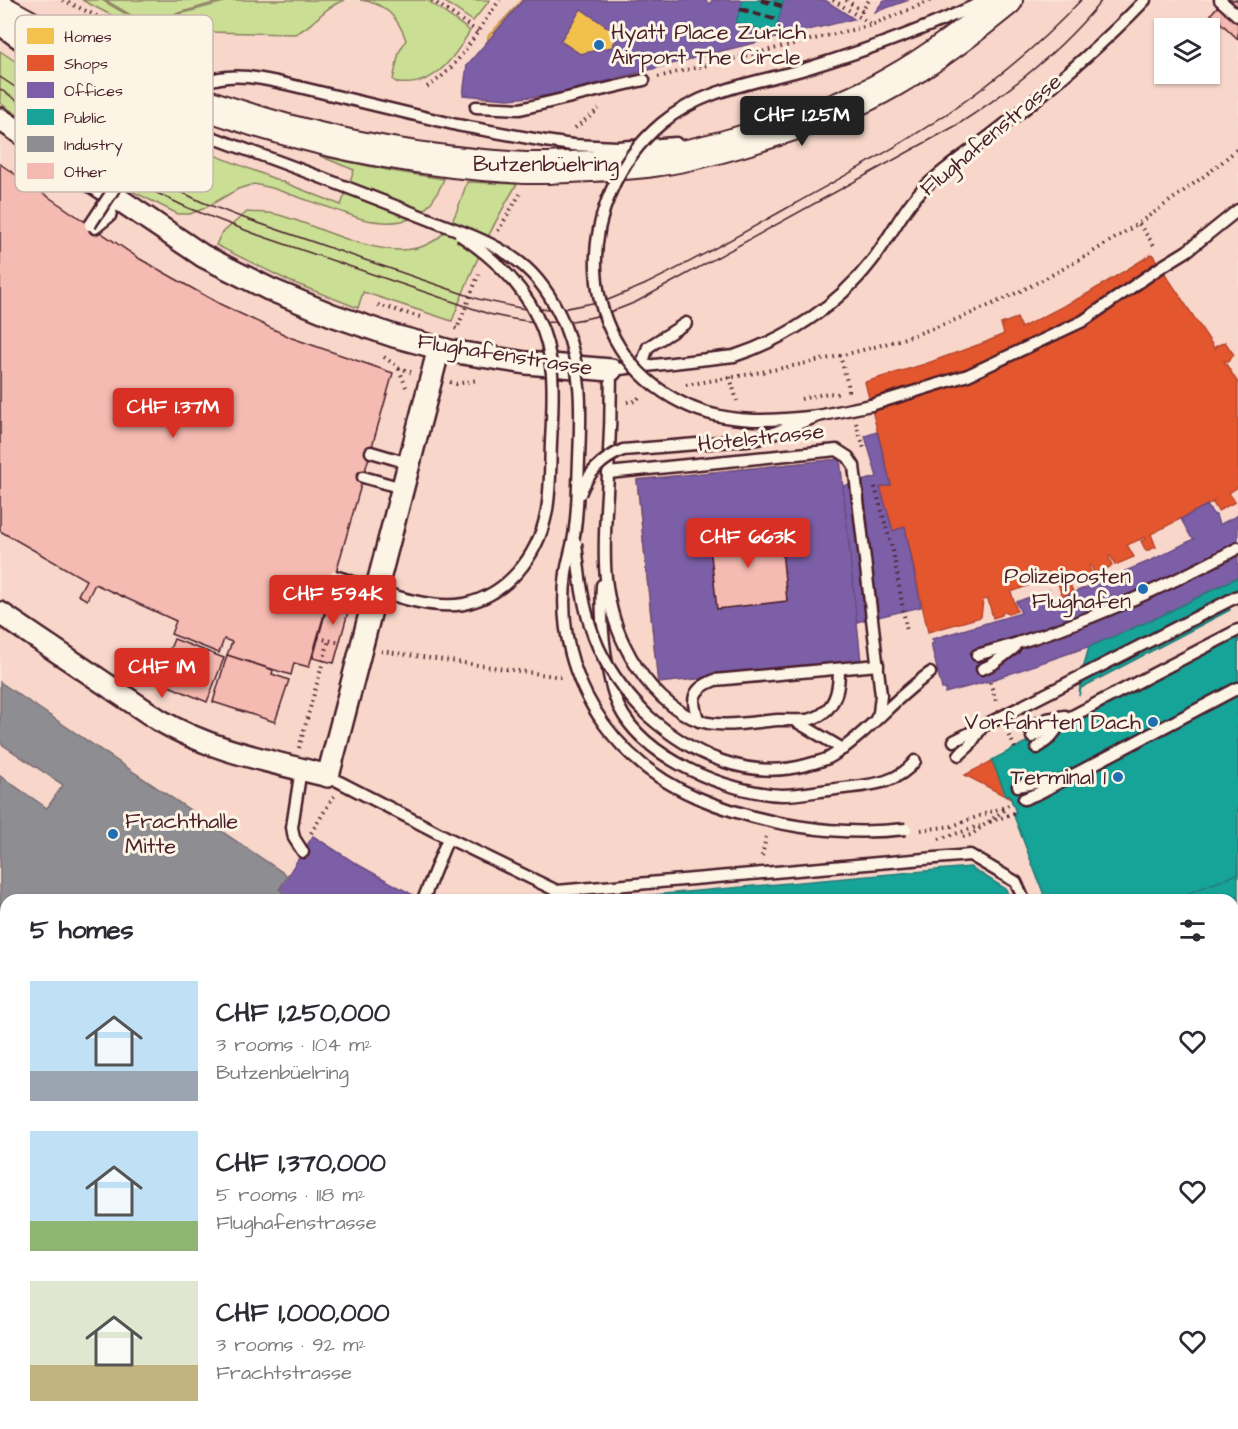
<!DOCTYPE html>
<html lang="en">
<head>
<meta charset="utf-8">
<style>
  :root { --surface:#fff; --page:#f2f2f3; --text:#2b2b33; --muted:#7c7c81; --accent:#d93025 }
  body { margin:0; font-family:"Architects Daughter",sans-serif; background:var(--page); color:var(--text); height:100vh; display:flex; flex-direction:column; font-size:22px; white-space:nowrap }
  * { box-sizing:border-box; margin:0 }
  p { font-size:20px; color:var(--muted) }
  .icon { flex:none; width:33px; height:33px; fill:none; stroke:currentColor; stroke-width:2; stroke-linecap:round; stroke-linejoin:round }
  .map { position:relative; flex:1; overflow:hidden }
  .panel { position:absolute; left:0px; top:894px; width:1239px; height:536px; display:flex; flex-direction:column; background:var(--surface); border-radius:18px 18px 0 0; box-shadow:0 2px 4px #0004 }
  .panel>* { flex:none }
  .buttons { position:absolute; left:1154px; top:18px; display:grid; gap:12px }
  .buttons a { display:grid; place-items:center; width:66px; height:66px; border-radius:0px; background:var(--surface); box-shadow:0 2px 4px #0004; font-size:30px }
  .price { position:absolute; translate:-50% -51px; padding:0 14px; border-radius:6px; background:var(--accent); color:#fff; font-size:20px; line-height:39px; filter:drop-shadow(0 2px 3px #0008) }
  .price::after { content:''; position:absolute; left:50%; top:36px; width:18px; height:14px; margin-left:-9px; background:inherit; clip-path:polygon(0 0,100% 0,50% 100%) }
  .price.selected { background:#222; color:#fff }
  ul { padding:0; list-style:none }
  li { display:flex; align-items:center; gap:18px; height:150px; padding:0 30px }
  li span { display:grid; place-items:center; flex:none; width:168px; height:120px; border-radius:0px; color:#555 }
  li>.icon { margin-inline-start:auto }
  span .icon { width:72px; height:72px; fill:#fffc; stroke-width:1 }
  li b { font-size:26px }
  h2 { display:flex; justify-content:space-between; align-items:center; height:72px; padding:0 30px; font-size:26px }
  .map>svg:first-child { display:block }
  .built { fill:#f8d7ca; fill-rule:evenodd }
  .green { fill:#cadf94; stroke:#8a7f60; stroke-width:1.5 }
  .homes { fill:#f2c14e; stroke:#c09044; stroke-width:1.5 }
  .shops { fill:#e4572e; stroke:#b6462d; stroke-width:1.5 }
  .offices { fill:#7b5ea7; stroke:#6c4b82; stroke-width:1.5; fill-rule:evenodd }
  .public { fill:#17a398; stroke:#267b77; stroke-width:1.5 }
  .industry { fill:#8d8d92; stroke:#796c73; stroke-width:1.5 }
  .building { fill:#f5bab1; stroke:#4a1f2b; stroke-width:1.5 }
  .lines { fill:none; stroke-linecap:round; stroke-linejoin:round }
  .lane-casing { stroke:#4a1f2b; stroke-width:15 }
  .street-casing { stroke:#4a1f2b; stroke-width:26 }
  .secondary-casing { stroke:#4a1f2b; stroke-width:34 }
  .path { stroke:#4a1f2b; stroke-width:4; stroke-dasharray:1.5 4.5; stroke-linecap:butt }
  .lane { stroke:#fcf5e5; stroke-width:10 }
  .street { stroke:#fcf5e5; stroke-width:21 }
  .secondary { stroke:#fcf5e5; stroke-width:30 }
  .tram { stroke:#4a1f2b; stroke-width:1.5 }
  .rail { stroke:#4a1f2b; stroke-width:4.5; stroke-dasharray:9 4.5; stroke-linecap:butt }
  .lane-bridge-casing { stroke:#4a1f2b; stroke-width:15; stroke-linecap:butt }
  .secondary-bridge-casing { stroke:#4a1f2b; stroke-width:34; stroke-linecap:butt }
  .lane-bridge { stroke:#fcf5e5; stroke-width:10 }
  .secondary-bridge { stroke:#fcf5e5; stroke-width:30 }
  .poi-dot { fill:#1f6fb2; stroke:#fcf5e5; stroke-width:2 }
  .labels { text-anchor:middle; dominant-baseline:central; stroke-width:6; stroke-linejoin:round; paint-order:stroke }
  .poi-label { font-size:22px; fill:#4a1f2b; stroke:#fcf5e5; text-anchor:end }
  .street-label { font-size:22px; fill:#4a1f2b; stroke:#fcf5e5 }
  .key { fill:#fcf5e5; stroke:#c7b5ad; stroke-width:1.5 }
  .key-label { font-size:16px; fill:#4a1f2b }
</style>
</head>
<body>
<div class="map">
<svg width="1238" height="1429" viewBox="0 0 1238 1429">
  <rect width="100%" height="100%" fill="#fae3d5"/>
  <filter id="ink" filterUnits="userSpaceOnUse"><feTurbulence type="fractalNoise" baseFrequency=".0167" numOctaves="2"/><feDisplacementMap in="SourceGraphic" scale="12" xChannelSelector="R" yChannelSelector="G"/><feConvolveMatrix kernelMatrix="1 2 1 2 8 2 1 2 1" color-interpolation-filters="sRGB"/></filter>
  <g filter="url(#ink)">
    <path class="built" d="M0,0H1238V1429H0ZM1164,28H1209V74H1164ZM6,900H1233V1424H6Z"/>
    <g class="green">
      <path d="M82,0H102L143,24L231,0H345C321,8 316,25 295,34L209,32L189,28L156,32L126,23Z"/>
      <polygon points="105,0 224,0 144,23"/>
      <path d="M360,0H427L470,31C457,52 440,81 411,83C404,83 399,85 393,80L399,52L406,40C398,17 385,3 360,0Z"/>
      <polygon points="442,0 490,0 473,21"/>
      <path d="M0,51L42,79L113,115L341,205L354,170L320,156L392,171L444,179C427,220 405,228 362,219L272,188L254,184L238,189L205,208L190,214H178L130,190L105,174L0,103Z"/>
      <path d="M467,182L517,184C490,228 470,273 452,321L363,292L358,308L289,281L216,245L221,234L247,212C256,213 266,212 275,214C324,225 411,282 450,225C458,212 462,196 467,182Z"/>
    </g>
    <g class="homes">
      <polygon points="522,0 668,0 708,23 713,53 546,96 483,98 488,36"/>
      <polygon points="840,459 861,662 658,683 637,480"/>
      <polygon points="814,462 816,489 843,486 858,635 782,648 780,653 776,656 769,654 767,650 655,656 637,480"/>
    </g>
    <g class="shops">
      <polygon points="1152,254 1215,349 1216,346 1225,342 1234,355 1228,361 1224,361 1238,383 1238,487 1229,493 1235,502 1218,511 1213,503 1214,501 1211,503 1151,534 1156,547 1146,551 1141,541 1146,539 1145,537 1127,545 1134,557 1115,565 1111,556 1109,556 1112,566 1094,574 1091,565 1089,566 1092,575 1073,583 1070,571 1064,572 1067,575 1073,592 1062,597 1056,575 1011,592 1017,611 1008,614 1007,612 1002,613 1002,615 993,618 988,599 983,600 981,617 928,632 905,527 893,531 880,487 891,485 865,382 925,364 986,342 1004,334 1001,324 1017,318 1021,328 1087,294"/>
      <polygon points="1238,633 1238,728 1218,739 1222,748 1216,750 1212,742 1196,750 1200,759 1195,762 1047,818 965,775"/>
    </g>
    <g class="offices">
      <path d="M523,0H704L710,4L712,0H825L854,19L713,53L554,95L508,99L463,95L467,65ZM581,9L619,35L612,47L580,54L560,41Z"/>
      <polygon points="884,0 909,0 875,12"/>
      <polygon points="877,432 891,485 880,487 893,531 905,527 921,607 856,622 843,486 877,477 865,436"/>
      <path d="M840,459L861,662L658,683L637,480ZM780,530L787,601L717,609L709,537Z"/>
      <polygon points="1207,505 1213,514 1216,515 1219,525 1238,515 1238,577 1159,617 1099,643 986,682 945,693 946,689 942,689 931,644 934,643 932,639 1021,613 1016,602 1049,590 1051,602 1152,560 1194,539 1191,537 1181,519"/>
      <polygon points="313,836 355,863 422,900 277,900 283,892 279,889"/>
    </g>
    <g class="public">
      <polygon points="743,0 784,0 774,35 736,22"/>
      <polygon points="1238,577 1238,601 1225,602 1230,610 1081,688 1079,696 1081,675 1089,647 1159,617"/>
      <polygon points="1238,632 1238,954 1233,956 1233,900 1046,900 1013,813 1016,812 1009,794 1006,795 992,760"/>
      <polygon points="1238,632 1238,874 1171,900 1046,900 1013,813 1016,812 1009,794 1006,795 992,760"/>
      <polygon points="970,867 1006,889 1010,900 595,900"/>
      <polygon points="1238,954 1238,1016 1233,1018 1233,956"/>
      <polygon points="1238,1016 1238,1095 1233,1097 1233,1018"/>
      <polygon points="1233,1231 1238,1235 1238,1324 1233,1321"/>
      <polygon points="1238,1329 1238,1351 1233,1355 1233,1337"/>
      <polygon points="1031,1424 1133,1424 1129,1429 1027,1429"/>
    </g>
    <polygon class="industry" points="0,682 288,876 279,889 283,892 277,900 6,900 6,951 0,947 0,776 47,808 63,785 0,743"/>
    <g class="building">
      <polygon points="1223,0 1238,0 1238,39 1211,14"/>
      <polygon points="0,164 140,259 220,304 292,338 393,373 309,667 294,663 291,675 227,655 232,642 224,639 219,653 171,634 176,621 95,584 87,600 78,595 86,580 0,531"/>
      <polygon points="780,530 787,601 717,609 709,537"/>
      <polygon points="332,588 353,594 334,663 313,658"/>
      <polygon points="174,639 224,658 207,702 157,681"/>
      <polygon points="227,655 273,670 272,674 289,680 275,722 213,702"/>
      <polygon points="1238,1109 1238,1132 1233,1135 1233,1111"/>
    </g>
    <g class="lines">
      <g class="lane-casing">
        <g id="lane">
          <polyline points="1220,0 1238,16"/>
          <path d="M0,30C77,89 167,121 258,154C319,176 380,200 441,224"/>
          <path d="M805,69C867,50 928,29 986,0"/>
          <polyline points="299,87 457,125 545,141"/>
          <polyline points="476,107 520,109 644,80"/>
          <polyline points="572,145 617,147 676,143"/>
          <polyline points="95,228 110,216 115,197"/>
          <polyline points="641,367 648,347 686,323"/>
          <polyline points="871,405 968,375 1083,321 1161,267 1187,251 1238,210"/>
          <polyline points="371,452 408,463"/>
          <polyline points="608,473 837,450 848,457 854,466 881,695 879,713 876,719"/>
          <polyline points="363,477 402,488"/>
          <path d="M602,585C600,618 605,677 619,707C644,758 727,793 782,795C800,795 818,791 836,789C865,785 896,786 915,761"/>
          <path d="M977,655C1069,630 1155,593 1238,548"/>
          <path d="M839,669C839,687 837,703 822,714C808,724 793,719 778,720C750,722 718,730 692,718C662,704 639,675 625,646C597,589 605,536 608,475C610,440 611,405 611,370L734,356C786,339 837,306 871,262C891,237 903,207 927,185C948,165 972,150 995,132C1047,92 1099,48 1145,0"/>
          <polyline points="982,669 993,664 1014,648"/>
          <path d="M647,715C691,754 747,781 806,765C815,762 825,761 832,756C868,733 895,697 930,673"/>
          <path d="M699,721C690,699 692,689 715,680L878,665"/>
          <polyline points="797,722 843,749"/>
          <polyline points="1027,728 1047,719 1065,716"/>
          <polyline points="1032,737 1238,630"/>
          <polyline points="954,741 1238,596"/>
          <polyline points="1037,748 1050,738 1060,725"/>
          <polyline points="959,755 969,746 980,730"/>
          <polyline points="301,769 292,827 294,838 303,852"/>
          <polyline points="328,776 448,838 557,891 970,855 1016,882 1024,900"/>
          <polyline points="1018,786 1034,783 1054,782"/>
          <polyline points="1024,799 1039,793 1238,688"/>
          <polyline points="423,900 448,838"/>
          <polyline points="0,1130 6,1132"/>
          <polyline points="0,1159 6,1162"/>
          <polyline points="1233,1159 1238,1158"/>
          <polyline points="1233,1190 1238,1190"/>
          <polyline points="0,1196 6,1200"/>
          <polyline points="340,1424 348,1429"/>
          <polyline points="462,1424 484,1429"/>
          <polyline points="934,1424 935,1429"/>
          <polyline points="161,1429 165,1424"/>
          <polyline points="451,1429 454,1424"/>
          <polyline points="616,1429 643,1424"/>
        </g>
      </g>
      <g class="street-casing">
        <g id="street">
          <polyline points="0,119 203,256 269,289 332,315 394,336 450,351 526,363 611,370"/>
          <path d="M0,613L159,720C212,751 270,761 328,776L439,348"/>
        </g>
      </g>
      <g class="secondary-casing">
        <g id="secondary">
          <path d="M0,10C165,103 335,158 525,168"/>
          <path d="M549,168C584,166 620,166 654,161C697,155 737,143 778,130C817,117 856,103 892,82C933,59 970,30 1007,0"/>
        </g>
      </g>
      <g class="path">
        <polyline points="63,0 151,42 191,57"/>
        <polyline points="432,0 478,32"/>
        <polyline points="833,0 872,25"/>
        <polyline points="846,0 862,11 869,0"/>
        <polyline points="658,77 872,25 932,0"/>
        <path d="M427,87C461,67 476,30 500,0"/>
        <polyline points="575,128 599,109"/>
        <polyline points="1139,224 1156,248"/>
        <polyline points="498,231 520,194"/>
        <polyline points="378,305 420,317"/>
        <polyline points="455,328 457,329 480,271"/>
        <polyline points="840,355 848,385 848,393"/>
        <polyline points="384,357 399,368 411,372"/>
        <polyline points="399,369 406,387"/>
        <polyline points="730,377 737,401"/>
        <polyline points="450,382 456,384 478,380"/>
        <path d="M686,385C763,372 842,359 917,334C1012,301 1100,253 1181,193C1200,179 1220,165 1238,148"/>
        <polyline points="801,399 828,393 838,394"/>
        <polyline points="627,402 636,401 641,395"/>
        <polyline points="856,423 864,448"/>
        <polyline points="875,487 893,551 907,632"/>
        <polyline points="318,638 341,643"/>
        <polyline points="381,651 561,677"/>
        <polyline points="990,682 996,701"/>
        <polyline points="1007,730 1015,748"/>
        <polyline points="299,748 329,640"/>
        <polyline points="990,822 1017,812"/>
        <polyline points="921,830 952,826 1009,805"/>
        <polyline points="311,833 334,796"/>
        <polyline points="963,837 971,835 1007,808"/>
        <polyline points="939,839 980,826"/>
        <polyline points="762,856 766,837"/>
        <polyline points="1121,1427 1127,1424"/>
      </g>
      <use href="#lane" class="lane"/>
      <use href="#street" class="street"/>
      <use href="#secondary" class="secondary"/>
      <g class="tram">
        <path d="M0,77L120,157L171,187L202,202L238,216L478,299L525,309H562L608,300L644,285C696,260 746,231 796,203C904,143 996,92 1081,0"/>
        <path d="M0,89L124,172L157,193L188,208L258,235L489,314C545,328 585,325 638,301L957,125C1012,90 1061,51 1102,0"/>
      </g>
      <g class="rail">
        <polyline points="761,0 782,6"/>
        <polyline points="740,9 779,20"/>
      </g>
      <g class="lane-bridge-casing">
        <g id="lane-bridge">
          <path d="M805,69C755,83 703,89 662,123C570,200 571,349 684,404C727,425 773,421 818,416"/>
          <polyline points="545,141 572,145"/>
          <path d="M441,224C469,234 496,244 519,262C539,277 554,301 564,324C583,371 581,410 579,459C578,482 578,505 575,528C574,543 568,558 566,573C559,627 572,679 604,724C628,757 659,781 696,797C761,825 836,837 906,829"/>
          <path d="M90,225L165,112C206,65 245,74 299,87"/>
          <path d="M580,494C588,472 602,459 623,450L758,439L818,416L871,405"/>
          <path d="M576,543C583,617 593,661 647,715"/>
          <path d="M335,576C373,588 424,611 464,604C507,595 537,557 546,515C551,491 550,466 551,442C553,399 557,356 537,317C521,283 490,255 460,235"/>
        </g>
      </g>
      <g class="secondary-bridge-casing">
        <polyline id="secondary-bridge" points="525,168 549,168"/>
      </g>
      <use href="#lane-bridge" class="lane-bridge"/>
      <use href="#secondary-bridge" class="secondary-bridge"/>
    </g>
  </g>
  <g class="poi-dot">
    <circle cx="599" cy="45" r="6"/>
    <circle cx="1143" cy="589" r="6"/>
    <circle cx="1153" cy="722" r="6"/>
    <circle cx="1118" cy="777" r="6"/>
    <circle cx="113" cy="834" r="6"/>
  </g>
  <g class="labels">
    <g class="poi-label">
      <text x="611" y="32" text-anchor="start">Hyatt Place Zurich<tspan x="611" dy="25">Airport The Circle</tspan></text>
      <text x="1131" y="576">Polizeiposten<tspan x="1131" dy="25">Flughafen</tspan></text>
      <text x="1141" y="722">Vorfahrten Dach</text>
      <text x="1106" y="777">Terminal 1</text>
      <text x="125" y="821" text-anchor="start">Frachthalle<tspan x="125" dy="25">Mitte</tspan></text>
    </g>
    <g class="street-label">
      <text transform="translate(991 135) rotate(-40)">Flughafenstrasse</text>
      <text x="546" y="164">Butzenbüelring</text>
      <text transform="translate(505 355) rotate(9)">Flughafenstrasse</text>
      <text transform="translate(761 438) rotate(-6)">Hotelstrasse</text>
    </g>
  </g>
  <rect x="15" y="15" width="198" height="177" rx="9" class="key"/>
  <rect x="27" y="28" width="27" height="16" fill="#f2c14e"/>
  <rect x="27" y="55" width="27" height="16" fill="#e4572e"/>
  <rect x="27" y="82" width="27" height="16" fill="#7b5ea7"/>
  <rect x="27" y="109" width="27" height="16" fill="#17a398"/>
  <rect x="27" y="136" width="27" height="16" fill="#8d8d92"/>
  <rect x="27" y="163" width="27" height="16" fill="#f5bab1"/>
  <g class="key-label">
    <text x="64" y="42">Homes</text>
    <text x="64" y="69">Shops</text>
    <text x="64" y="96">Offices</text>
    <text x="64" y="123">Public</text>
    <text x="64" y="150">Industry</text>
    <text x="64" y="177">Other</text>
  </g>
</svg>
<div class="buttons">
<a><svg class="icon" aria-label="layers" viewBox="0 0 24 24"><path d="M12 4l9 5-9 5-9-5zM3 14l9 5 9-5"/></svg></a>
</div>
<b class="price selected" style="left:802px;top:147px">CHF 1.25M</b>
<b class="price" style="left:173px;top:439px">CHF 1.37M</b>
<b class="price" style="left:748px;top:569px">CHF 663K</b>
<b class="price" style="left:333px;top:626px">CHF 594K</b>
<b class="price" style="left:162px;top:699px">CHF 1M</b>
<section class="panel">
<h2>5 homes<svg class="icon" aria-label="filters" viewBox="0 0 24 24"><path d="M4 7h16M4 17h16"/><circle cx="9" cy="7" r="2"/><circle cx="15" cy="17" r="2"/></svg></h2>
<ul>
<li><span style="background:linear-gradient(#bfe0f5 75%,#9aa5b1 0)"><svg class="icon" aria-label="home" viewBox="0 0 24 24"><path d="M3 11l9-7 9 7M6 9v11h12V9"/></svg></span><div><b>CHF 1,250,000</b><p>3 rooms · 104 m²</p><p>Butzenbüelring</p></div><svg class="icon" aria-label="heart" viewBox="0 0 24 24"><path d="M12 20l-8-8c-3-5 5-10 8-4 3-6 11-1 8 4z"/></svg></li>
<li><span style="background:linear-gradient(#bfe0f5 75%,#8fb573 0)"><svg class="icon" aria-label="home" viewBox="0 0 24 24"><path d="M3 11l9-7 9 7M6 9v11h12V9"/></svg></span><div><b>CHF 1,370,000</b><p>5 rooms · 118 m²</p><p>Flughafenstrasse</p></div><svg class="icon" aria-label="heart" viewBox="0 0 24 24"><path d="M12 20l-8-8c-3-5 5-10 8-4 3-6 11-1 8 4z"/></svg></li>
<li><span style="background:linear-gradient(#dfe7d0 70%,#c2b280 0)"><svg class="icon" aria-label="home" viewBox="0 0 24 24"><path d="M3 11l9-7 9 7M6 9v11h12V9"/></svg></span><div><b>CHF 1,000,000</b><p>3 rooms · 92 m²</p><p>Frachtstrasse</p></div><svg class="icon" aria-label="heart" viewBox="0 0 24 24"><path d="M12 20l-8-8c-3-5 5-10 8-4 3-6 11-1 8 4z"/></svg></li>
</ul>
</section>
</div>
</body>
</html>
